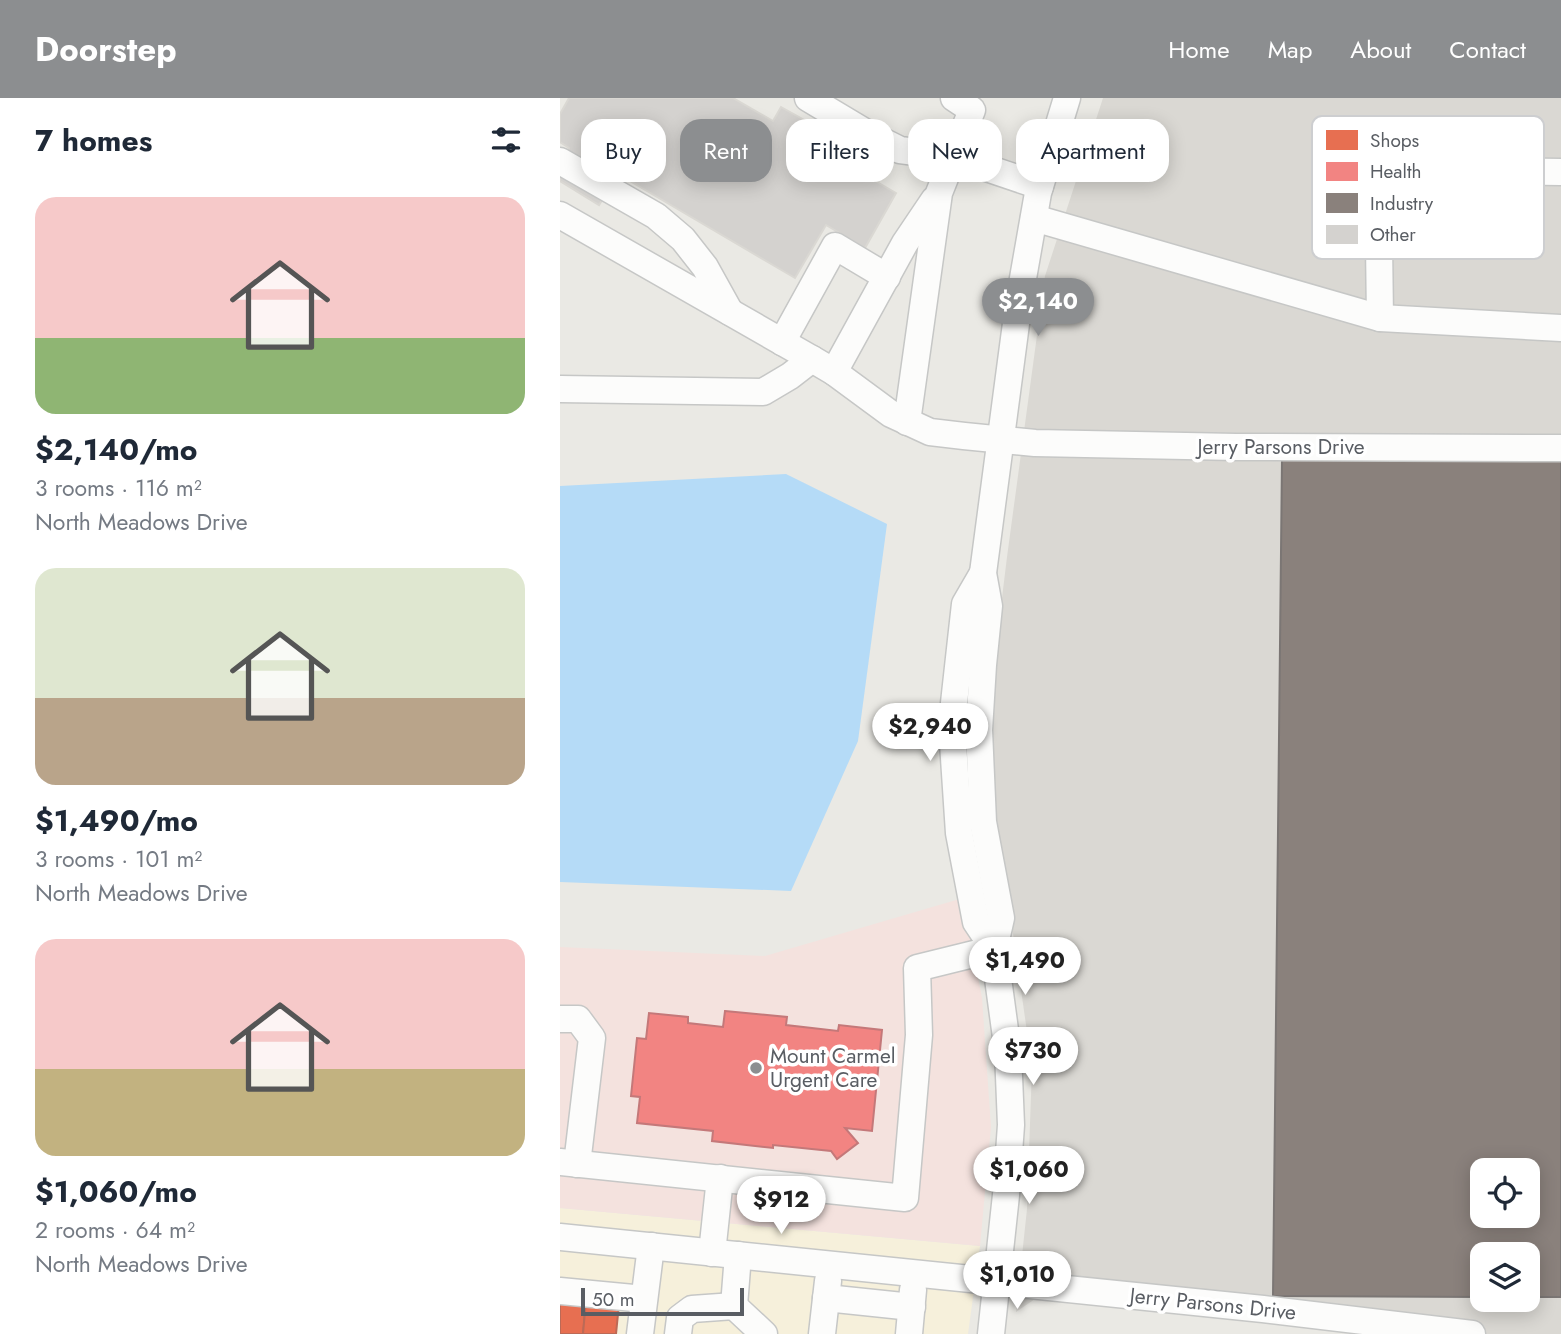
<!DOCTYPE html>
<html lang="en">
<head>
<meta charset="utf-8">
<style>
  :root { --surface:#fff; --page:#f6f6f7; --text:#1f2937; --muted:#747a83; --accent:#8c8e90 }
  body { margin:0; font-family:Jost,sans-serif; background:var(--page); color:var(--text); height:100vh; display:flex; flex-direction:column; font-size:26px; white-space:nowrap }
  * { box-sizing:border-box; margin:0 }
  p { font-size:23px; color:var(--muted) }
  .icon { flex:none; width:38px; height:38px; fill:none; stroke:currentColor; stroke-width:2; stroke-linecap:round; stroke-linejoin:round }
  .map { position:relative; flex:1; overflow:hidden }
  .drawer { display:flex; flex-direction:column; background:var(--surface); width:560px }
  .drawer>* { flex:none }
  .banner { position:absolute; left:21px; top:21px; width:665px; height:63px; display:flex; gap:14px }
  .controls { position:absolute; left:910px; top:1060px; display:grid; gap:14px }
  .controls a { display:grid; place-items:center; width:70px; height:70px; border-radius:14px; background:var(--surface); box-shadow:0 4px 18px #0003; font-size:35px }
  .scale { position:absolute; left:21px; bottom:18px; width:163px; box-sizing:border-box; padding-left:7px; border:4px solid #595d63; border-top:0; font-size:19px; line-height:24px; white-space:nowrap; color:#595d63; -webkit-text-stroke:5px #fff; paint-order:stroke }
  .price { position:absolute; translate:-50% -60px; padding:0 16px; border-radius:24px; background:#fff; color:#222; font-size:23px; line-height:46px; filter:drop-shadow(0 2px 4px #0008) }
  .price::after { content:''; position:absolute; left:50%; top:42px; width:21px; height:16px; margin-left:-10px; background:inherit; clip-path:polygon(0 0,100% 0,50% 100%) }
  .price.on { background:var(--accent); color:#fff }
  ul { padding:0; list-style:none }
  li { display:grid; align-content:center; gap:14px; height:371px; padding:0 35px }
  li span { display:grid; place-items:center; height:217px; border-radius:21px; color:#555 }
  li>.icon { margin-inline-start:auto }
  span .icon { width:126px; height:126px; fill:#fffc; stroke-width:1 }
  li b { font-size:30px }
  h2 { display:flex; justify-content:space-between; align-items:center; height:84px; padding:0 35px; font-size:30px }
  .chip { padding:0 24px; border-radius:21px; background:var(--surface); box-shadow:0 4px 18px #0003; font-size:24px; line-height:63px }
  .chip.on { background:var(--accent); color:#fff }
  header { display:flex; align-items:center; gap:42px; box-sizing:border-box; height:98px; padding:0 35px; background:var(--accent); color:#fff }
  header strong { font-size:33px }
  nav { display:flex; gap:38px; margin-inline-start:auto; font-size:24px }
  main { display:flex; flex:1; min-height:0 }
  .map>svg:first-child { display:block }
  .commercial { fill:#f6f0db }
  .industrial { fill:#dad8d3; fill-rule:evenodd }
  .medical { fill:#f4e2de }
  .water { fill:#b5dbf7 }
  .shops { fill:#e76f51; stroke:#bc6a56; stroke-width:2 }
  .health { fill:#f28482; stroke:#c47879; stroke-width:2 }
  .industry { fill:#8a817c; stroke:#7b7674; stroke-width:2; fill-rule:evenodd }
  .building { fill:#d4d2cf; stroke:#dad8d3; stroke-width:2 }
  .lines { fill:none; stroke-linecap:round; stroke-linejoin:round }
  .minor-casing { stroke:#c6c7c6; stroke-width:29 }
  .minor { stroke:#fcfcfb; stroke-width:26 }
  .poi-dot { fill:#8c8e90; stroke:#fff; stroke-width:2.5 }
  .labels { text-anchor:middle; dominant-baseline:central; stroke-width:7; stroke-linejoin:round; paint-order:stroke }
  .street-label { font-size:21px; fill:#595d63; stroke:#fff }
  .poi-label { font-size:21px; fill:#595d63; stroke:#fff; text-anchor:start }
  .key { fill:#fff; stroke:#cdced0; stroke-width:2 }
  .key-label { font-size:19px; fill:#595d63 }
</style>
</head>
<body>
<header>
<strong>Doorstep</strong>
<nav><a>Home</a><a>Map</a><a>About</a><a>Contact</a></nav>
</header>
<main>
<section class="drawer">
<h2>7 homes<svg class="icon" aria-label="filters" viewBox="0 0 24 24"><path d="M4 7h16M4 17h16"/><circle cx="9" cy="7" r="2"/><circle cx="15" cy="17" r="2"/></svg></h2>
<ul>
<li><span style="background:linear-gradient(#f6c9c9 65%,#8fb573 0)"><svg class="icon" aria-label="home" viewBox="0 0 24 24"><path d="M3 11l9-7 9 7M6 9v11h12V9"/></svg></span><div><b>$2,140/mo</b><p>3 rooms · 116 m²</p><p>North Meadows Drive</p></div></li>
<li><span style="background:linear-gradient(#dfe7d0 60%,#b9a48a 0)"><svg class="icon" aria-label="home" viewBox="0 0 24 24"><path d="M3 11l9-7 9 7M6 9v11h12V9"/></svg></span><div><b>$1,490/mo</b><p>3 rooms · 101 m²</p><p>North Meadows Drive</p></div></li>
<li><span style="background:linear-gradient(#f6c9c9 60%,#c2b280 0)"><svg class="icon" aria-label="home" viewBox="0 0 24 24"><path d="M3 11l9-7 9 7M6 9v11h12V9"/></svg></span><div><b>$1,060/mo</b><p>2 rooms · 64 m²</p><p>North Meadows Drive</p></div></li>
</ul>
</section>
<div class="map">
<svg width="1001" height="1236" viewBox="0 0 1001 1236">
  <rect width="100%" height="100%" fill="#eae9e4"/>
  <polygon class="commercial" points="0,1110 420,1148 408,1236 0,1236"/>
  <path class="industrial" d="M543,0H1001V1236H803L504,1202L475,1201L456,1214L467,1111L472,969L435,709L430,598L447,459L485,178ZM922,1073H968V1118H922ZM922,1157H968V1202H922Z"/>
  <polygon class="medical" points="403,800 422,900 431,1029 420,1148 0,1110 0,849 205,858"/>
  <polygon class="water" points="226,376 327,426 298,643 231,793 0,784 0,388"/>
  <g class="shops">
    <polygon points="0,1200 26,1202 23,1236 0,1236"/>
    <polygon points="26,1202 59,1206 56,1236 23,1236"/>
  </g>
  <polygon class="health" points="165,913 227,919 226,927 278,933 279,927 322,932 312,1033 285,1030 298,1045 277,1061 271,1053 213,1047 213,1050 152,1043 153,1033 77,1025 80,999 71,998 77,940 86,941 89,915 128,919 128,925 163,929"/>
  <path class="industry" d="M722,361L1001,363V1199H968V1157H922V1199L713,1198ZM922,1073H968V1118H922Z"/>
  <polygon class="building" points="9,0 173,0 213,23 221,9 266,34 257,49 336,95 305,150 266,127 235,180 58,76 39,107 0,83 0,66 9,50 0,44 0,16"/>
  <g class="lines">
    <g class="minor-casing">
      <g id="minor">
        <polyline points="248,0 308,36 340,52 394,59 480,88"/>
        <polyline points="0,63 96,118 123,141 145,169 170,214"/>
        <polyline points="0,117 252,261"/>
        <polyline points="474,120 820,220 1001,230"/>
        <polyline points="820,220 818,71 1001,74"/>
        <polyline points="222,244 275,148 327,179"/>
        <polyline points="274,274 345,145 374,102"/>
        <polyline points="0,291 203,294 230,278 252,261 274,274 331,316 370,334 404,338 475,345 676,349 1001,350"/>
        <polyline points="347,324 379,95 412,12 394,0"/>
        <polyline points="423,475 405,506 394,605 393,645 399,735 416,824 434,851"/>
        <polyline points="0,921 18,921 32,940 17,1066"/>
        <polyline points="0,1064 345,1100 359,937 357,870 434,851"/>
        <polyline points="0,1139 703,1211 912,1236"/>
        <polyline points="152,1155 160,1080"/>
        <polyline points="0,1193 84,1201"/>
        <polyline points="266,1200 352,1209"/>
        <polyline points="174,1208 178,1157"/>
        <polyline points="80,1236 91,1148"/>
        <polyline points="118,1236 120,1220 132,1211 174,1208 204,1236"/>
        <polyline points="262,1236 268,1183"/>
        <polyline points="349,1236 353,1192"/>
        <polyline points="431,1236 446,1097 451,1027 448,954 434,851 441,820 423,724 419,632 423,567 429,508 423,475 459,203 478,95 507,0"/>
      </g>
    </g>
    <use href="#minor" class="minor"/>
  </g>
  <circle class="poi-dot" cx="196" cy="970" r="7"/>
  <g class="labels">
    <g class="street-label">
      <text x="721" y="349">Jerry Parsons Drive</text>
      <text transform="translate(653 1206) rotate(6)">Jerry Parsons Drive</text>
    </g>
    <g class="poi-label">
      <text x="210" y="958">Mount Carmel<tspan x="210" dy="24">Urgent Care</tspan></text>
    </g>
  </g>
  <rect x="752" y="18" width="232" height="143" rx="10" class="key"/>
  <rect x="766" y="32" width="32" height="20" fill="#e76f51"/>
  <rect x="766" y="64" width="32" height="19" fill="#f28482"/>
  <rect x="766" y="95" width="32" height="20" fill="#8a817c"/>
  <rect x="766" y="127" width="32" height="19" fill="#d4d2cf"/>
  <g class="key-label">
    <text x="810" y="49">Shops</text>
    <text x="810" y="80">Health</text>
    <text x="810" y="112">Industry</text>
    <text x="810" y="143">Other</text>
  </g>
</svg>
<div class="controls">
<a><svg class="icon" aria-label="locate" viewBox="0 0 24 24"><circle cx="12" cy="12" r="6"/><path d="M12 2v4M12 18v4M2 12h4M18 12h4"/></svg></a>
<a><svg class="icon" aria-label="layers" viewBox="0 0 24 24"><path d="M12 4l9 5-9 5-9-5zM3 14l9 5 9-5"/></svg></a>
</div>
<div class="scale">50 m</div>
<b class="price on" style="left:478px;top:240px">$2,140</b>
<b class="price" style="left:370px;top:665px">$2,940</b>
<b class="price" style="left:465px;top:899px">$1,490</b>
<b class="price" style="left:473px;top:989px">$730</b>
<b class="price" style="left:469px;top:1108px">$1,060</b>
<b class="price" style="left:221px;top:1138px">$912</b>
<b class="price" style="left:457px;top:1213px">$1,010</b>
<div class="banner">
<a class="chip">Buy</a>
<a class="chip on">Rent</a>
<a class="chip">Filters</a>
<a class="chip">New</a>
<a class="chip">Apartment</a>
</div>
</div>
</main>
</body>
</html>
